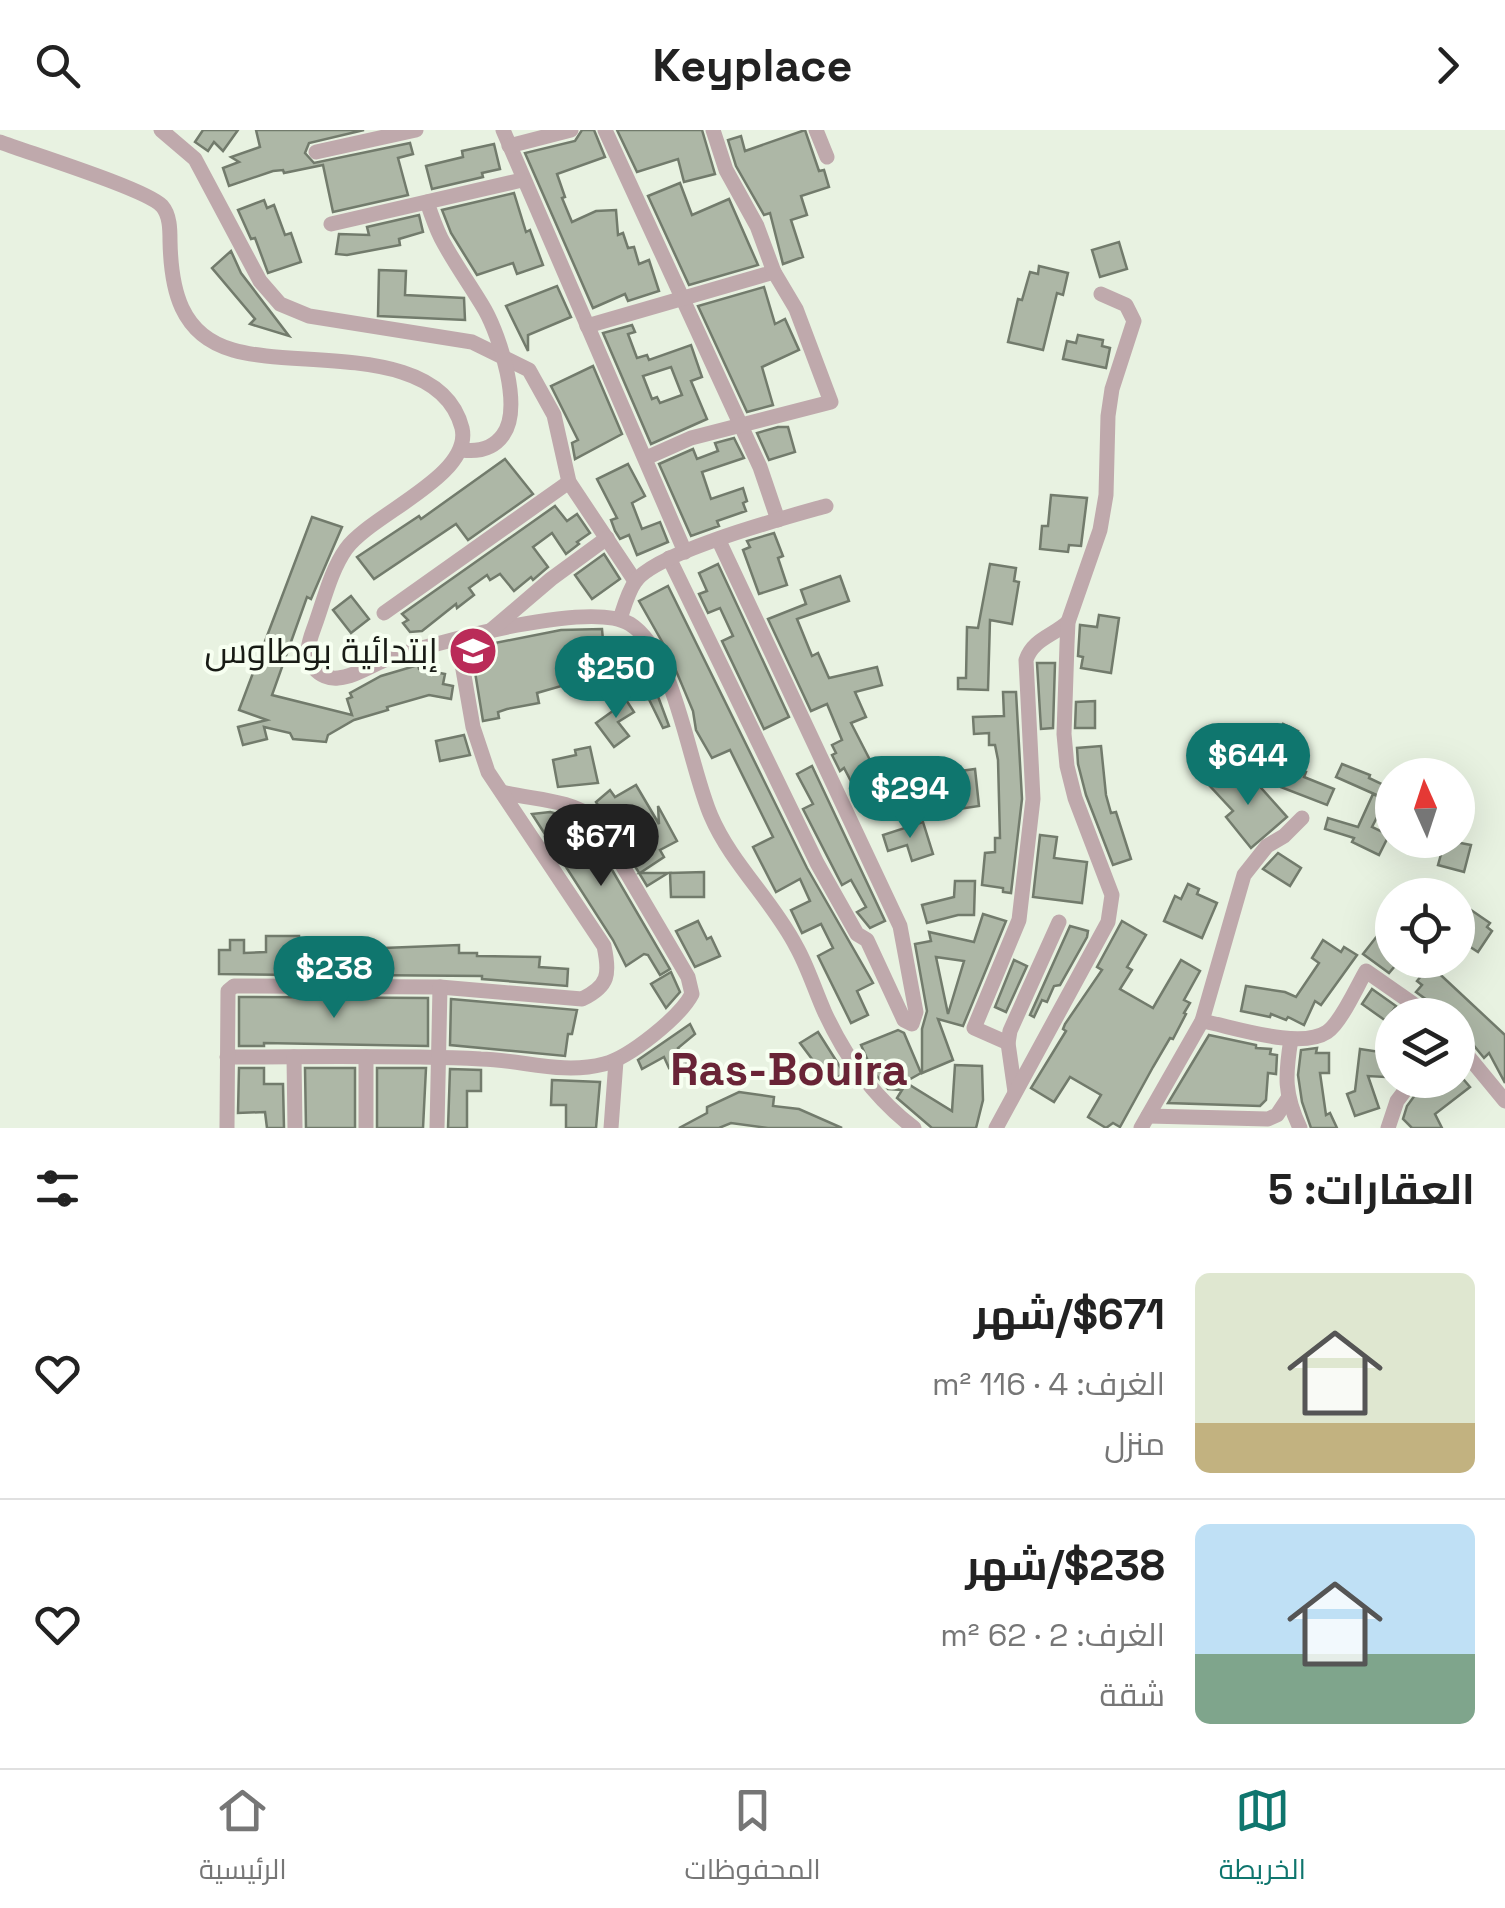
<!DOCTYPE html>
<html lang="ar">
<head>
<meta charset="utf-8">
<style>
  :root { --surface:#fff; --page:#f2f2f2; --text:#222; --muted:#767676; --line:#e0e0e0; --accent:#0f766e }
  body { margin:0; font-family:"Space Grotesk",Cairo,sans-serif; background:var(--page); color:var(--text); direction:rtl; height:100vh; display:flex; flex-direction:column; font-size:38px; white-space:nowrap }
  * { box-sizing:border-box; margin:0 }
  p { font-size:32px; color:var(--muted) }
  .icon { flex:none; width:55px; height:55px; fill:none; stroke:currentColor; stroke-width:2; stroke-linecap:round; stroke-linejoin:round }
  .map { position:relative; height:998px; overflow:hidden; direction:ltr }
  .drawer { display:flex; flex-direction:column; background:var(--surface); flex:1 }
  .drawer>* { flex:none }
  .needle { width:65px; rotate:357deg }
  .buttons { position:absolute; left:1375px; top:628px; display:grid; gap:20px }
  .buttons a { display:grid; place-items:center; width:100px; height:100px; border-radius:50%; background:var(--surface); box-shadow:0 10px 40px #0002; font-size:50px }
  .price { position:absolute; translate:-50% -85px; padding:0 22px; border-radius:35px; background:var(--accent); color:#fff; font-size:32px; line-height:65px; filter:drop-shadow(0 2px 5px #0008) }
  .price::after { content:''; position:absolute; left:50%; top:60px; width:30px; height:22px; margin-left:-15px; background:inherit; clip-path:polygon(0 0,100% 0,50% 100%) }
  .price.current { background:#222; color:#fff }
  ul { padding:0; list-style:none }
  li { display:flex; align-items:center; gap:30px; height:250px; padding:0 30px }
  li+li { border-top:2px solid var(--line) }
  li span { display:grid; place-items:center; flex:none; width:280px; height:200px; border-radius:15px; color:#555 }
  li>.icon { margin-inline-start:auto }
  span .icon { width:120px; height:120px; fill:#fffc; stroke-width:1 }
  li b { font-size:42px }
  h2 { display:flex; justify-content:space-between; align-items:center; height:120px; padding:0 30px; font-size:42px }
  header { display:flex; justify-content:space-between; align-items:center; height:130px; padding:0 30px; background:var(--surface); font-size:45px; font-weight:600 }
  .dock { display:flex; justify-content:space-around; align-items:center; height:140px; border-top:2px solid var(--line); background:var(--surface); font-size:28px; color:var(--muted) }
  .dock a { display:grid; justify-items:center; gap:5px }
  .dock .current { color:var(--accent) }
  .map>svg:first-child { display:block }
  .building { fill:#adb7a6; stroke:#727b6c; stroke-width:2.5; fill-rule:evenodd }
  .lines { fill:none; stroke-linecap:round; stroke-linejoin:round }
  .minor { stroke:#bfa9ac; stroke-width:15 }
  .labels { text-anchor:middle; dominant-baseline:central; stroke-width:8; stroke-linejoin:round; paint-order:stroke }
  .poi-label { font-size:35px; fill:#181b15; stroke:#f7fff1; text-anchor:end }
  .district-label { font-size:45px; font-weight:bold; fill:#692436; stroke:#f7fff1 }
</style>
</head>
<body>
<header><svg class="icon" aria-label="forward" viewBox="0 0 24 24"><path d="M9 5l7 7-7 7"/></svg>Keyplace<svg class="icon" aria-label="search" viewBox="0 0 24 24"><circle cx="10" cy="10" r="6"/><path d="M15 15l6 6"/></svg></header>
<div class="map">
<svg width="1505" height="998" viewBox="0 0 1505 998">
  <rect width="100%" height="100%" fill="#e8f2e1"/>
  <g class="building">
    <polygon points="203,0 238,0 223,21 214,12 208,21 195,12"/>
    <polygon points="256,0 364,0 309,13 305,23 314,33 410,13 413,24 398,28 408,65 333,82 323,35 284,43 283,40 273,41 229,56 223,38 239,32 231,27 260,17"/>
    <polygon points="582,0 594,0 605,27 557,44 565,67 562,68 572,92 596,81 616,80 618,105 623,103 628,118 634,117 639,134 649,130 659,161 628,171 625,164 593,178 525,23 575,11"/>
    <polygon points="617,0 702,0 715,44 684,52 678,29 637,42"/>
    <polygon points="805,0 819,41 824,40 829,57 801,66 807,85 791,90 803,127 783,134 770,83 764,85 736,36 728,10 741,6 745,21"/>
    <polygon points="494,14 500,39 482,43 483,47 432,59 426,36 463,27 462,21"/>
    <polygon points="680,53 692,85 729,69 758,135 689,155 648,66"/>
    <polygon points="514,63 526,102 530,100 543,135 517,144 513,133 477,145 451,103 442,80"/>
    <polygon points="264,70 267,78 274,75 285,105 291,103 301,132 268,143 255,108 251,109 238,80"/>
    <polygon points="419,85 423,102 399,109 400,115 347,125 336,124 339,104 369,105 367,97"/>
    <polygon points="1119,112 1127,139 1100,147 1092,120"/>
    <polygon points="231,121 241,143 289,206 250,194 255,189 212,138"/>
    <polygon points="1039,136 1068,143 1063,165 1057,163 1043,220 1008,212 1018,169 1022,170 1030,142 1038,144"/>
    <polygon points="379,140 406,141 405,165 464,168 465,190 378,186"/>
    <polygon points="557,156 571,187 528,205 528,221 506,176"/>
    <polygon points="764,157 775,194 785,189 799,220 762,237 773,275 747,282 698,176"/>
    <path d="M632,195L635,202L628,204L637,228L647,225L649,230L691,215L702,247L691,251L707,289L651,314L603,203ZM671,237L682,265L660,273L657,267L652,269L643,246Z"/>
    <polygon points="1078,205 1103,210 1102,216 1110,218 1106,238 1063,229 1067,211 1076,213"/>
    <polygon points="593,236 622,304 575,329 572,313 578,310 551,256"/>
    <polygon points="778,297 788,297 795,322 769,330 757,303"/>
    <polygon points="734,308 744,328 702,342 711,369 743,358 747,371 743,373 746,381 717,391 719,396 691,406 659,334 693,319 697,329 718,321 715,313"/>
    <polygon points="505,329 533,364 468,410 456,394 374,449 357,427 419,386 421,389"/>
    <polygon points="628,334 645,366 632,373 642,399 660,392 668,412 637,425 629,405 620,409 615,401 611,390 617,388 597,349"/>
    <polygon points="1051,365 1087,368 1081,416 1069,415 1068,422 1040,419 1042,396 1048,396"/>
    <polygon points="555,376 567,391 577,384 590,403 577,412 579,414 566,424 552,403 533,417 548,437 533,450 531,447 514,461 500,444 490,450 487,445 469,458 474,465 457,478 456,474 422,501 410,502 403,493 408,490 402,484"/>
    <polygon points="312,387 342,397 311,469 307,467 272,565 352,585 347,569 352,567 350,563 381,546 418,535 419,539 445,544 443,554 453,556 451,569 429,565 387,577 388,580 354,590 328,605 326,612 293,609 290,603 264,597 267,609 243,615 238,597 267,590 239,580"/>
    <polygon points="774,403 783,426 778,428 787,455 759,464 743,420 750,417 747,411"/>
    <polygon points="604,424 620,449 592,469 575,445"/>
    <polygon points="718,434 789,587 764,599 722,511 733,506 720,478 708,483 699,464 707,461 699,443"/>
    <polygon points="990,434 1016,438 1014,451 1019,452 1012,494 990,490 988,560 958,559 958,548 966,548 967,497 978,498"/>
    <polygon points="840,446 849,471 797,489 812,526 818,523 829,548 877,537 882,555 855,562 866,587 851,593 871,632 886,671 860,681 851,661 855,659 844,638 840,641 832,625 836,623 832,615 842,610 827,574 811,581 768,489 806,474 801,460"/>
    <polygon points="668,456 807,738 873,853 857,861 868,885 851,893 818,826 833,818 821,794 802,803 791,780 810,771 800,749 776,762 753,717 773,707 730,620 712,628 696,600 693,581 669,524 639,471"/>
    <polygon points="351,466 369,489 351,503 333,480"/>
    <polygon points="1099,485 1119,488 1111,543 1081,538 1083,527 1078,526 1080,495 1097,497"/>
    <polygon points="602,499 605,533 567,536 572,553 537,563 539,573 507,579 498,582 499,588 483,591 474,536 484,534 480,516 561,500"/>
    <polygon points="1037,533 1055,533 1053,598 1041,599"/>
    <polygon points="650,545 669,596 663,598 640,551"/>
    <polygon points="621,562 634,582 618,592 629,606 614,617 596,593 617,578 611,568"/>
    <polygon points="1003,562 1016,562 1022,669 1011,763 1003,762 1003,758 982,755 985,723 995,722 995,708 1000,708 998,630 995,615 989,615 989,603 974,604 973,587 1004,586"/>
    <polygon points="1095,571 1095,598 1075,598 1076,572"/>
    <polygon points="1283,594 1298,601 1295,606 1300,608 1289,634 1306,642 1304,647 1334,659 1327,675 1255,647"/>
    <polygon points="464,605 470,625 440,631 436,611"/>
    <polygon points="1101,616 1106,665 1111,683 1116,682 1131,729 1113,735 1086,665 1078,634 1077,618"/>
    <polygon points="590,617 598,653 558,657 553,630 576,625 575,620"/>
    <polygon points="1342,634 1370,645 1369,648 1386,656 1381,667 1336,647"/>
    <polygon points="812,636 885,791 870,798 857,782 866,777 851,750 842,755 803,679 813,674 797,644"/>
    <polygon points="975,639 979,676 925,684 923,667 955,663 953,642"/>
    <polygon points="1223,639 1238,656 1243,651 1250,659 1254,650 1287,687 1251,718 1226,687 1233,681 1208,654"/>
    <polygon points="636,655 659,694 658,676 677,711 660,720 664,727 640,743 668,743 647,756 596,672 610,660 615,667"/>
    <polygon points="1373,664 1386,670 1372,697 1389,705 1379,725 1352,712 1354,708 1325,699 1328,688 1358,697"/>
    <polygon points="550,682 558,684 567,700 580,693 587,697 670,839 660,845 648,825 644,824 626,836 613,810 532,684"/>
    <polygon points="923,692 933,724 912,731 907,715 888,721 883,705"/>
    <polygon points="1040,705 1057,707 1054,728 1087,732 1082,773 1033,767"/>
    <polygon points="1445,710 1471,715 1464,742 1438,735"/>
    <polygon points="1278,723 1301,738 1290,756 1263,739"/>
    <polygon points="704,742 704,767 671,767 670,743"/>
    <polygon points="955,751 975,751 974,785 958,785 927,793 922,775 954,767"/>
    <polygon points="1188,754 1199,759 1197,764 1217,773 1202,808 1164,791 1175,766 1181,769"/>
    <polygon points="1471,780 1490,793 1487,797 1492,801 1478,822 1458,809 1458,787 1464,791"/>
    <path d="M983,784L1006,791L963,896L938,889L953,930L922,943V899L927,881L915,814L931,811L929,802L974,812ZM936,827L964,831L948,884Z"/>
    <polygon points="1392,787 1392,830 1400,830 1389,843 1363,824"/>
    <polygon points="698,791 707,809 711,807 720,826 695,837 676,801"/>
    <polygon points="1122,791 1146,805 1127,837 1132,840 1120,859 1153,878 1181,830 1200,841 1184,870 1190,873 1184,883 1186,884 1173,909 1170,908 1153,937 1120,997 1113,993 1106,998 1088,987 1101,965 1070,947 1054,972 1031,958 1066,901 1063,899 1065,894 1102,840 1097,837"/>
    <polygon points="1070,796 1088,801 1087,807 1060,855 1054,856 1047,872 1042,870 1034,887 1030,885"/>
    <polygon points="266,806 299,806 299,845 219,844 219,820 230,820 230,810 244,810 244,823 266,822"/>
    <polygon points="1323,810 1341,822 1344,817 1357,825 1321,875 1315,871 1304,895 1288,887 1286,890 1271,884 1270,887 1241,881 1246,856 1285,862 1296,867 1319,833 1312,828"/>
    <polygon points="459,815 459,823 477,823 477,826 540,827 539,837 568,839 567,856 482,849 482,846 358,845 358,819"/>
    <polygon points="1014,830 1027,836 1006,882 995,877"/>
    <polygon points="1430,835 1505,905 1505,953 1489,923 1484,928 1466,906 1458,903 1458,885 1442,885 1435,876 1416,862 1422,855 1417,851"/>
    <polygon points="671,842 680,862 666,878 651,854"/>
    <polygon points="1372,859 1396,876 1386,891 1362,874"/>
    <polygon points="239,867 428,868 428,916 264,913 264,916 239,916"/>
    <polygon points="451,869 577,880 572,904 568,904 565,926 450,915"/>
    <polygon points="690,894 695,904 678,918 690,940 680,946 674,935 669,938 664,927 642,939 638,930"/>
    <polygon points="898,900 904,903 921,943 905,952 952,981 955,935 982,936 983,970 976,998 932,998 897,968 902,960 888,959 872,940 861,915"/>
    <polygon points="818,902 844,943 830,953 800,913"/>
    <polygon points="1209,905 1256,915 1256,918 1271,919 1270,924 1277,925 1276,944 1268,943 1266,970 1260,976 1168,973"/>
    <polygon points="1317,918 1316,923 1329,923 1329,943 1320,943 1326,985 1330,983 1337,998 1311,998 1302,972 1298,945 1301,920"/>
    <polygon points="1360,919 1387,923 1385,947 1368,946 1379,978 1355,986 1347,964 1355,961"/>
    <polygon points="239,938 264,938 264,954 283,954 284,998 267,998 265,982 238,983"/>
    <polygon points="305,938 355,938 355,998 306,998"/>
    <polygon points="377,938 426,938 423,998 377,998"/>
    <polygon points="450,939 481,940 481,961 467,961 467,998 448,998"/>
    <polygon points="552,950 600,952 596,998 566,998 566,975 551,975"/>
    <polygon points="1426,950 1464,950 1470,957 1435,984 1442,998 1412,998 1403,989 1407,976"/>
    <polygon points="739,962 774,967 773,976 799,979 842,998 768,998 731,993 719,998 679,998 707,983 707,977"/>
  </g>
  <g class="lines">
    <g class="minor">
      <polyline points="161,0 195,29 260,151 280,174 309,186 472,212 529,240 554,285 569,352 635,451"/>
      <polyline points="503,0 685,422"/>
      <polyline points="605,0 760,337 778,390"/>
      <polyline points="816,0 827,27"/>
      <path d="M0,12C29,23 146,59 162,76C170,85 170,100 170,111C171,159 180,205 233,220C297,239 440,212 462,298C473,346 371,384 346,419C331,440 324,470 315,495C310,509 303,524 314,538C320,545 329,549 338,548C357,547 379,530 398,525C444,511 591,470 630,494C675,522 689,636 711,686C731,733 772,770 796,816C808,837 815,861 825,883C846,928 874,968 914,998"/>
      <polyline points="509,16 571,0"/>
      <polyline points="316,22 416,0"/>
      <path d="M427,72C431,84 435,96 441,108C454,133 471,156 485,180C500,207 523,278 503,305C493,319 478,322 462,320"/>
      <polyline points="331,94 522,50"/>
      <polyline points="587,196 774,142"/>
      <polyline points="646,328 691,308 831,272 796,179 774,142 757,96 726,40 713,0"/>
      <polyline points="669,428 817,733 857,804 867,810 904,890 912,894 916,882 900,796 719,411"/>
      <polyline points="384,483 569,352"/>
      <path d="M620,489C624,477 628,462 635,452C655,422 787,387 826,376"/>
      <polyline points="489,502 551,449 607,408"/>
      <path d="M1202,891C1234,897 1300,920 1327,902C1341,893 1357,856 1366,841L1429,885"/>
      <path d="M1291,909C1285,946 1284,964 1300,998"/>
      <path d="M1008,913L974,898L1019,790L1033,669L1026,530C1033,509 1053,506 1068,492"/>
      <polyline points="1458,914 1505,971"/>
      <path d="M227,927C312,927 397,925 481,929C523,930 562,945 604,934C629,928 680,887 692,864L688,847L595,689C570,669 533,670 502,662"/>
      <polyline points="294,927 295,998"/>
      <polyline points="366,927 366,998"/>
      <polyline points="1015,962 1008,913 1010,901 1059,792"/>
      <polyline points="1148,986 1268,989 1277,985 1287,970"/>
      <path d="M227,998L228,861L234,856L440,857L582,869C609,856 610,844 604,816L488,642L473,597L458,511"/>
      <polyline points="437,998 440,857"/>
      <polyline points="611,998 616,931"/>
      <polyline points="996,998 1108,792 1112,765 1075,668 1067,636 1064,604 1067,514 1068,492 1100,400 1106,365 1108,286 1112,259 1134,191 1126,175 1101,164"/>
      <polyline points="1141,998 1202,891 1244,745 1267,716 1284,706 1302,688"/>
      <polyline points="1388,998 1397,971 1413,950"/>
    </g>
  </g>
  <defs>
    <g id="school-disc" transform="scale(2.5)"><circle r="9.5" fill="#ba2b58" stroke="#f7fff1"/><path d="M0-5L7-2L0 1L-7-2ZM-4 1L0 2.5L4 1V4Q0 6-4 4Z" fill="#fff"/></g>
  </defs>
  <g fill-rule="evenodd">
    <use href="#school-disc" x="473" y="521"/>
  </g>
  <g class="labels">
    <g class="poi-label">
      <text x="438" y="521">إبتدائية بوطاوس</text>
    </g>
    <g class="district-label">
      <text x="789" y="939">Ras-Bouira</text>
    </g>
  </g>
</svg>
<div class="buttons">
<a><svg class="needle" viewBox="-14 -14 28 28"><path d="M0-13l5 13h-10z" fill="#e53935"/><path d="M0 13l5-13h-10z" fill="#767676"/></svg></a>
<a><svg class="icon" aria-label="locate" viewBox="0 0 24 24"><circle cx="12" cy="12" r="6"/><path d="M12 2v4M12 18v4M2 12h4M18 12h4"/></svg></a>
<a><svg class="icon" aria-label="layers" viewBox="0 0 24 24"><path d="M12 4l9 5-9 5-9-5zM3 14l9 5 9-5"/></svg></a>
</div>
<b class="price" style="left:616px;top:591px">$250</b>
<b class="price" style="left:1248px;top:678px">$644</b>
<b class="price" style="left:910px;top:711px">$294</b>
<b class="price current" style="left:601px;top:759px">$671</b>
<b class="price" style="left:334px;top:891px">$238</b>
</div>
<section class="drawer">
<h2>العقارات: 5<svg class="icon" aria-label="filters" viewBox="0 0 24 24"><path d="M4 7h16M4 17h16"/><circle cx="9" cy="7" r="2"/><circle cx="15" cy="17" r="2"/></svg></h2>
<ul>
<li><span style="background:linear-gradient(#dfe7d0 75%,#c2b280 0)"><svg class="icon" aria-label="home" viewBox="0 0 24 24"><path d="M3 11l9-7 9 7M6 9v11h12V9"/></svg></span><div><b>$671/شهر</b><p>الغرف: 4 · 116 m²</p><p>منزل</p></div><svg class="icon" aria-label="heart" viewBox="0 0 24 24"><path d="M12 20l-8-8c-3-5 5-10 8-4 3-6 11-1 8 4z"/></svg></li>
<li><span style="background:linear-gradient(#bfe0f5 65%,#7fa58c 0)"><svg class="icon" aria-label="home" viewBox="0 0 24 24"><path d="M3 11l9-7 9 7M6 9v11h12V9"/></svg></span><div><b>$238/شهر</b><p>الغرف: 2 · 62 m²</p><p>شقة</p></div><svg class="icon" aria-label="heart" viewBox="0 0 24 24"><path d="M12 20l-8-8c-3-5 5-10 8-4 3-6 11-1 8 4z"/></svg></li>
</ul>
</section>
<nav class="dock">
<a class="current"><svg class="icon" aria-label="map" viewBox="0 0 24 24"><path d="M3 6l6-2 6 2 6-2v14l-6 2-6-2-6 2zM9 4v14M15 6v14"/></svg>الخريطة</a>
<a><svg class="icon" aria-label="saved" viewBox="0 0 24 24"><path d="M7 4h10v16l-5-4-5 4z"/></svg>المحفوظات</a>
<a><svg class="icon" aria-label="home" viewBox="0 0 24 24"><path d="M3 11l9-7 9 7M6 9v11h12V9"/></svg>الرئيسية</a>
</nav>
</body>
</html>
